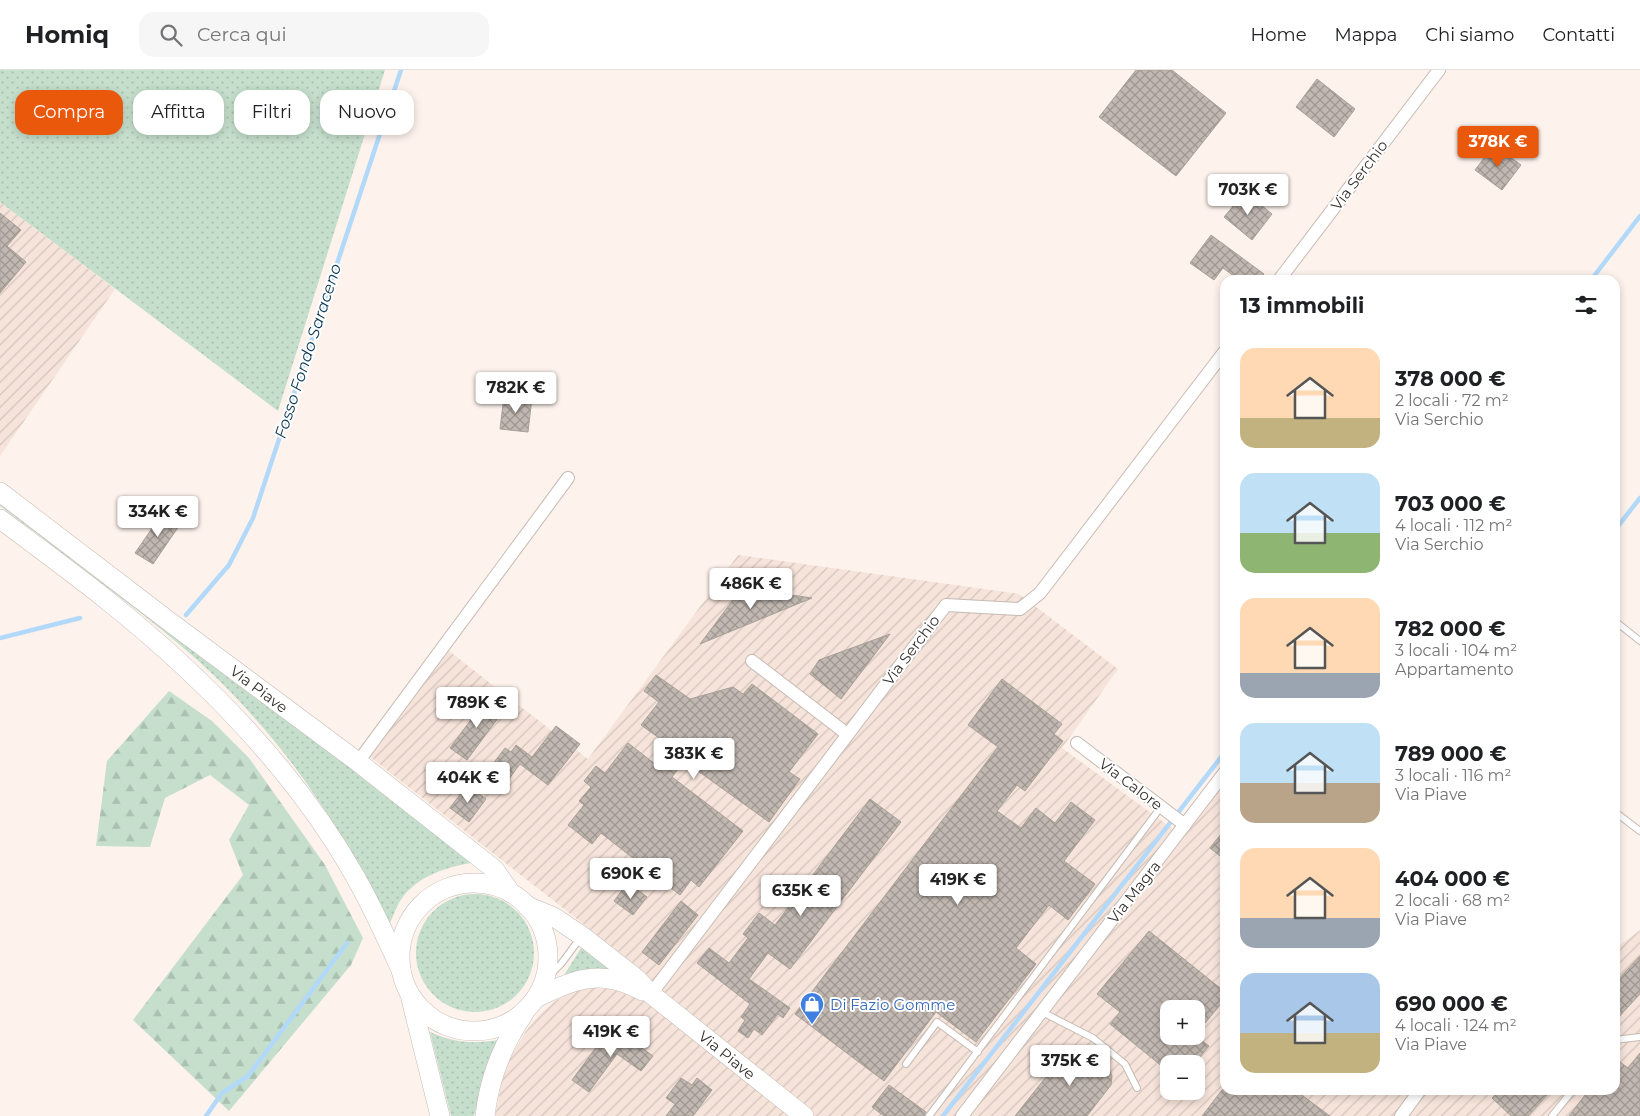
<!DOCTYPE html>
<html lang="it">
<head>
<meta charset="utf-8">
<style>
  :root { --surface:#fff; --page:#f6f6f6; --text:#202124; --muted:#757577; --line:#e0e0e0; --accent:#ea580c }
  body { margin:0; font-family:Montserrat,sans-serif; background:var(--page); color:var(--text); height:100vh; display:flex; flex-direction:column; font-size:19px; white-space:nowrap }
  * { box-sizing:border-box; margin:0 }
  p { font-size:16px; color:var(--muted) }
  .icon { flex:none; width:28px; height:28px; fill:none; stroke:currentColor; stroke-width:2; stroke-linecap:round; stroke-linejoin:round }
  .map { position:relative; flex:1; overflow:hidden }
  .panel { position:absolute; left:1220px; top:205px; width:400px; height:820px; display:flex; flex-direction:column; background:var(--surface); border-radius:15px; box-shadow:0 2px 8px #0003 }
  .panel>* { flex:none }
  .banner { position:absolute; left:15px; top:20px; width:475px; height:45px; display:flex; gap:10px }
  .tools { position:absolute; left:1160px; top:930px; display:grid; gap:10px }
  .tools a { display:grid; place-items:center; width:45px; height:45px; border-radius:10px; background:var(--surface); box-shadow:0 2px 8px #0003; font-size:25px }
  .price { position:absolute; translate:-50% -42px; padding:0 11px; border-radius:5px; background:#fff; color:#222; font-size:16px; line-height:32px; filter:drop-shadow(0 1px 2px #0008) }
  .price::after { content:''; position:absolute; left:50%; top:30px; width:15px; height:11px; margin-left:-8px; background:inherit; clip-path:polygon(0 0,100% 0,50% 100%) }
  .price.current { background:var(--accent); color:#fff }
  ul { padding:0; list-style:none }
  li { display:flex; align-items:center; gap:15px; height:125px; padding:0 20px }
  li span { display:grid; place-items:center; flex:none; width:140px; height:100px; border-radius:15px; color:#555 }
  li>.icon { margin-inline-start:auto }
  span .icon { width:60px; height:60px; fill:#fffc; stroke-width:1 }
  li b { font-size:21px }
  h2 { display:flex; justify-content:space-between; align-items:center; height:60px; padding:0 20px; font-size:21px }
  .pill { padding:0 18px; border-radius:15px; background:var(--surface); box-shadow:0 2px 8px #0003; font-size:18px; line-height:45px }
  .pill.current { background:var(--accent); color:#fff }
  header { display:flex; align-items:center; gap:30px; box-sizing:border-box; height:70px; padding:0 25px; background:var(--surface); border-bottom:1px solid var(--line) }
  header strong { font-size:24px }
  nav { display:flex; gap:28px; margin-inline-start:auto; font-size:18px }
  .search { width:350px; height:45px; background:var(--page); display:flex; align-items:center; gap:12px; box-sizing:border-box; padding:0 18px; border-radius:15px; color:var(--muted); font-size:19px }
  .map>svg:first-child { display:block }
  .industrial { fill:url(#industrial-furrows); fill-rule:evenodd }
  .grass { fill:url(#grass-dots) }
  .forest { fill:url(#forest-firs) }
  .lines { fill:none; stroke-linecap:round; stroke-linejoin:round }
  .stream { stroke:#b2d9fa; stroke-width:4.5 }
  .building { fill:url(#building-cross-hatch); stroke:#a9a099 }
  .lane-casing { stroke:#c5bbb5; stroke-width:8 }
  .street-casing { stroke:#c5bbb5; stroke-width:14 }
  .secondary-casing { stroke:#c5bbb5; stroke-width:20 }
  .lane { stroke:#fff; stroke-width:6 }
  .street { stroke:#fff; stroke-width:12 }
  .secondary { stroke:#fff; stroke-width:19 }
  .labels { text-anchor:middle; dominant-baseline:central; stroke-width:4; stroke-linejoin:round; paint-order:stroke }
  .street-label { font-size:15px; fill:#35312e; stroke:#fff }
  .shop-label { font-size:15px; fill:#366cbe; stroke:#fff; text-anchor:start }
  .water-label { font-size:16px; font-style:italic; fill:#0b3757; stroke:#fff }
</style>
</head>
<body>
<header>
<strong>Homiq</strong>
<div class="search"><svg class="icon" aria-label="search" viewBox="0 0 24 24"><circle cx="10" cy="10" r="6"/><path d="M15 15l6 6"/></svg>Cerca qui</div>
<nav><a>Home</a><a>Mappa</a><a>Chi siamo</a><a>Contatti</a></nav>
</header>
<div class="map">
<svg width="1640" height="1046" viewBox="0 0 1640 1046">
  <defs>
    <pattern id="industrial-furrows" width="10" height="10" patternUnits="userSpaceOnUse" patternTransform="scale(1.25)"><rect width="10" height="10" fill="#f6e4da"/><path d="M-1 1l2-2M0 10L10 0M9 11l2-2" fill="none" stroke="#d4c4bb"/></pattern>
    <pattern id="grass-dots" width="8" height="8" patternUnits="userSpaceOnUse" patternTransform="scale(1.25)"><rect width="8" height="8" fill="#c5dfcc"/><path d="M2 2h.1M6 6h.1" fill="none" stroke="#aac0b0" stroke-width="1.8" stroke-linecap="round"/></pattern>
    <pattern id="forest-firs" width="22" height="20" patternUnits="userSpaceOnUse" patternTransform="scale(1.25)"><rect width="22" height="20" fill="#c5dfcc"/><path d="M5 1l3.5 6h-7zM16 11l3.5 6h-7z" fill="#aac0b0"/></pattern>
    <pattern id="building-cross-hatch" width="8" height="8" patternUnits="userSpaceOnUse" patternTransform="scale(1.25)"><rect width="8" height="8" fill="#c1b8b1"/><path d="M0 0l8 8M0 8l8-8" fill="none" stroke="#9e9690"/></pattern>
  </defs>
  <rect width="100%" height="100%" fill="#fdf2ec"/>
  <g class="industrial">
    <polygon points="0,132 115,219 0,386"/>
    <path d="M738,485L1019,524L1118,599L1062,678L1184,767L1225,712V1020H1615V879L1640,860V1046H495L503,1006L512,984L526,961L539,945L555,931L575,921L593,918L610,919L623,923L630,927L646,903L369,686L449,581L588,689ZM1169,939H1196V966H1169ZM1169,994H1196V1021H1169Z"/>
  </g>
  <g class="grass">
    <polygon points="0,0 385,0 278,341 0,132"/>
    <path d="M0,431L279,644L476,792C447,797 417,805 400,831C396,838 393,846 390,853C349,774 302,697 240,632C196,584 145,546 93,507C62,483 31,459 0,436Z"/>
    <circle cx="475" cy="883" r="59"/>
    <polygon points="583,875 626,908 561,910"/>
    <path d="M430,962C455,973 471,974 499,970L484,1006L474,1046H451Z"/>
  </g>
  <polygon class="forest" points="169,621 212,651 249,688 325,795 363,868 351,895 229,1041 133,950 243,805 229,770 249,735 210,705 165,728 150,777 96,776 107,691"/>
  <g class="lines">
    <g class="stream">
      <polyline points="1591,210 1640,146"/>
      <polyline points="1615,460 1640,428"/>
      <polyline points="186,545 229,495 253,448 401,0"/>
      <polyline points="0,568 80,548"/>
      <polyline points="206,1046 222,1023 248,1006 347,873"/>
      <polyline points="943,1046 1225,682"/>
    </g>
  </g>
  <g class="building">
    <polygon points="1136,0 1172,0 1226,43 1176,106 1099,47"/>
    <polygon points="1317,9 1355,39 1334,67 1296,37"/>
    <polygon points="1494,75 1521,95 1502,120 1475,100"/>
    <polygon points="1245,122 1272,144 1252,170 1224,147"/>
    <polygon points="0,143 21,160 7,176 26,192 0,223"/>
    <polygon points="1211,165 1264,204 1259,210 1239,210 1223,198 1214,210 1190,193"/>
    <polygon points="504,326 532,328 528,362 500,359"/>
    <polygon points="164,441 181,453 153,494 135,483"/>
    <polygon points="742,518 812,528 700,574"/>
    <polygon points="890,564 841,629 810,604 819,590"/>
    <polygon points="656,605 690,629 733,617 743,624 752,614 818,664 789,702 800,709 769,752 684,691 672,707 743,761 699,817 691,810 680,825 601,763 592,774 568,755 584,735 579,731 591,717 584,711 596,696 605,703 628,673 659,697 673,678 641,655 659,632 644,621"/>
    <polygon points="1002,609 1062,654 1054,664 1063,671 1025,721 1017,715 997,741 1021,758 1036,738 1055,753 1071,732 1095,750 1064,791 1095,814 1068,850 1049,835 1016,878 1036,894 976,972 936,942 884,1011 795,944 998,677 968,655"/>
    <polygon points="487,628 504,640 467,690 450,678"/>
    <polygon points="556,656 580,674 548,715 520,694 506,713 488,700 505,678 511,682 516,675 532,687"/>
    <polygon points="467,715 486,729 469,752 450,738"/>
    <polygon points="870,729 901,752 790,899 768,883 749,909 790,938 783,948 778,944 762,965 754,959 748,968 738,961 745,950 741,947 750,934 697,893 709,878 729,893 748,868 743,864 759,843 775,855"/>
    <polygon points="1225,759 1225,790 1210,778"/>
    <polygon points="625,816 631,821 634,817 647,827 633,845 614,831"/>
    <polygon points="681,831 698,845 659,895 642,882"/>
    <polygon points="1149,861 1225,922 1225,929 1196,964 1196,939 1169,939 1169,966 1196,966 1209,976 1194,994 1169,994 1169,1002 1110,954 1120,942 1097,924"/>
    <polygon points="1640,886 1640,924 1615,951 1615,913"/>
    <polygon points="612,956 653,986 641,1001 617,984 589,1022 572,1010"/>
    <polygon points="1074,977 1082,978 1109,999 1112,1006 1111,1015 1087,1046 1015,1046 1068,979"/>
    <polygon points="1640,983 1640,1046 1569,1046 1589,1020 1615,1020 1615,988 1628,998"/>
    <polygon points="681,1008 692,1015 697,1008 712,1020 693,1046 666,1046 675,1034 666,1028"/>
    <polygon points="889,1015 926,1042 924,1046 884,1046 872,1037"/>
    <polygon points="1222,1020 1295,1020 1330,1046 1202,1046"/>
    <polygon points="1500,1020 1552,1020 1528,1046 1511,1046 1492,1028"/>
  </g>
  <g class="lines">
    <g class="lane-casing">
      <g id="lane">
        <polyline points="1615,551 1640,571"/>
        <polyline points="1615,742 1640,761"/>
        <polyline points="545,910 561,894 581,867"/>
        <polyline points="1042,942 1093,968 1125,994 1137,1018"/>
        <polyline points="1615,970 1640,967"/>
        <polyline points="906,994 937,952 978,982"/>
        <polyline points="929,1046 1161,737"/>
        <polyline points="1552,1046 1573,1020"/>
      </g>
    </g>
    <g class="street-casing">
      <g id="street">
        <polyline points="1279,210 1439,0"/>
        <polyline points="752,591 847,664"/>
        <polyline points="1077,673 1185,755"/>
        <polyline points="358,692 568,408"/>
        <polyline points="651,924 946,535 1020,539 1040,523 1225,281"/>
        <polyline points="962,1046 1225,702"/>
        <polyline points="1401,1046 1420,1020"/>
      </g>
    </g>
    <g class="secondary-casing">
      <g id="secondary">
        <polyline points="0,422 170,552 358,692 494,799 511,823"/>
        <path d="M0,449C36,476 73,503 108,531C204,608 296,701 356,808C373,838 387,869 401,900"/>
        <circle cx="474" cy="887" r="74"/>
        <polyline points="527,836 554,847 582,866 637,909 651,924 804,1046"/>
        <path d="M536,928C561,916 586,903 614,910C624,912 634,917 643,921"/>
        <polyline points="411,929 440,1046"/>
        <path d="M485,1046C489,1009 502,976 523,945"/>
      </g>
    </g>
    <use href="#lane" class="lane"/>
    <use href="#street" class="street"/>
    <use href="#secondary" class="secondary"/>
  </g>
  <defs>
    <g id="shop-pin" transform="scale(1.25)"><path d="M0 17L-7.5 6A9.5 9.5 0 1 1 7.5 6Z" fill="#3f7fe0" stroke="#fff"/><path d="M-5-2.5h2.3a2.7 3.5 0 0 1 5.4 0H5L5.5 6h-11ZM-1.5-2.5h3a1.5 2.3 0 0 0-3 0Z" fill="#fff"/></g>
  </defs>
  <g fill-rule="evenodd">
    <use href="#shop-pin" x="812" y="934"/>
  </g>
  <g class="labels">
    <g class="street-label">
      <text transform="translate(1359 105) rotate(-53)">Via Serchio</text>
      <text transform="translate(911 580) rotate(-53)">Via Serchio</text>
      <text transform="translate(259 619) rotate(37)">Via Piave</text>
      <text transform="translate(1131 714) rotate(37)">Via Calore</text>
      <text transform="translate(1134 822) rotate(-52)">Via Magra</text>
      <text transform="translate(727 985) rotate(39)">Via Piave</text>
    </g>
    <g class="shop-label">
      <text x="830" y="934">Di Fazio Gomme</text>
    </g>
    <g class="water-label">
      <text transform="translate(308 281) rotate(-72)">Fosso Fondo Saraceno</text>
    </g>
  </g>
</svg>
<div class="tools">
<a>+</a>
<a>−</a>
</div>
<b class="price current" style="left:1498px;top:98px">378K €</b>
<b class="price" style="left:1248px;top:146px">703K €</b>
<b class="price" style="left:516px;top:344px">782K €</b>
<b class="price" style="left:158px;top:468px">334K €</b>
<b class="price" style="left:751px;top:540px">486K €</b>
<b class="price" style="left:477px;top:659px">789K €</b>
<b class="price" style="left:694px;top:710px">383K €</b>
<b class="price" style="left:468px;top:734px">404K €</b>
<b class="price" style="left:631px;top:830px">690K €</b>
<b class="price" style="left:958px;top:836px">419K €</b>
<b class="price" style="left:801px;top:847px">635K €</b>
<b class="price" style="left:611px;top:988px">419K €</b>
<b class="price" style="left:1070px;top:1017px">375K €</b>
<div class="banner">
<a class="pill current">Compra</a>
<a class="pill">Affitta</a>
<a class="pill">Filtri</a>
<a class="pill">Nuovo</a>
</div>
<section class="panel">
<h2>13 immobili<svg class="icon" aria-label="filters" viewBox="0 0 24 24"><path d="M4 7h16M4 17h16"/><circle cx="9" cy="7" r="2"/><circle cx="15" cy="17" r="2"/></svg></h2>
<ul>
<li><span style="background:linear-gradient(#ffd9b3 70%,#c2b280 0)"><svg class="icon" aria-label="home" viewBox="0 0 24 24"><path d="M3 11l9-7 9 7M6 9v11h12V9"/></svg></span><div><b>378 000 €</b><p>2 locali · 72 m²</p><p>Via Serchio</p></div></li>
<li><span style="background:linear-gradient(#bfe0f5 60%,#8fb573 0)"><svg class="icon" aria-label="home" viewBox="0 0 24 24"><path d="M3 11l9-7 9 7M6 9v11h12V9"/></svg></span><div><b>703 000 €</b><p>4 locali · 112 m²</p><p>Via Serchio</p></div></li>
<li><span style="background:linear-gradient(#ffd9b3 75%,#9aa5b1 0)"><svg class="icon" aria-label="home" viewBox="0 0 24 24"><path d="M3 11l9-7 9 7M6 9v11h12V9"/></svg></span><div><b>782 000 €</b><p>3 locali · 104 m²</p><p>Appartamento</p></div></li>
<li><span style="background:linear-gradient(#bfe0f5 60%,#b9a48a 0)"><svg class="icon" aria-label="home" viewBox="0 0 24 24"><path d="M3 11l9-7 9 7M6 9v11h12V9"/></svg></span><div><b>789 000 €</b><p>3 locali · 116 m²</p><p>Via Piave</p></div></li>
<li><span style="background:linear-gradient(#ffd9b3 70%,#9aa5b1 0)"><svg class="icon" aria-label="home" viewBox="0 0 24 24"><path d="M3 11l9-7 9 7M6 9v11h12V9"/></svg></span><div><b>404 000 €</b><p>2 locali · 68 m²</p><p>Via Piave</p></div></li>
<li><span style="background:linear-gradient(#a9c7e8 60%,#c2b280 0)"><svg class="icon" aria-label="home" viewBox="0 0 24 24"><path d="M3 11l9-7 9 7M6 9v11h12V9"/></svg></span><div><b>690 000 €</b><p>4 locali · 124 m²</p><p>Via Piave</p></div></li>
</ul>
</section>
</div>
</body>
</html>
